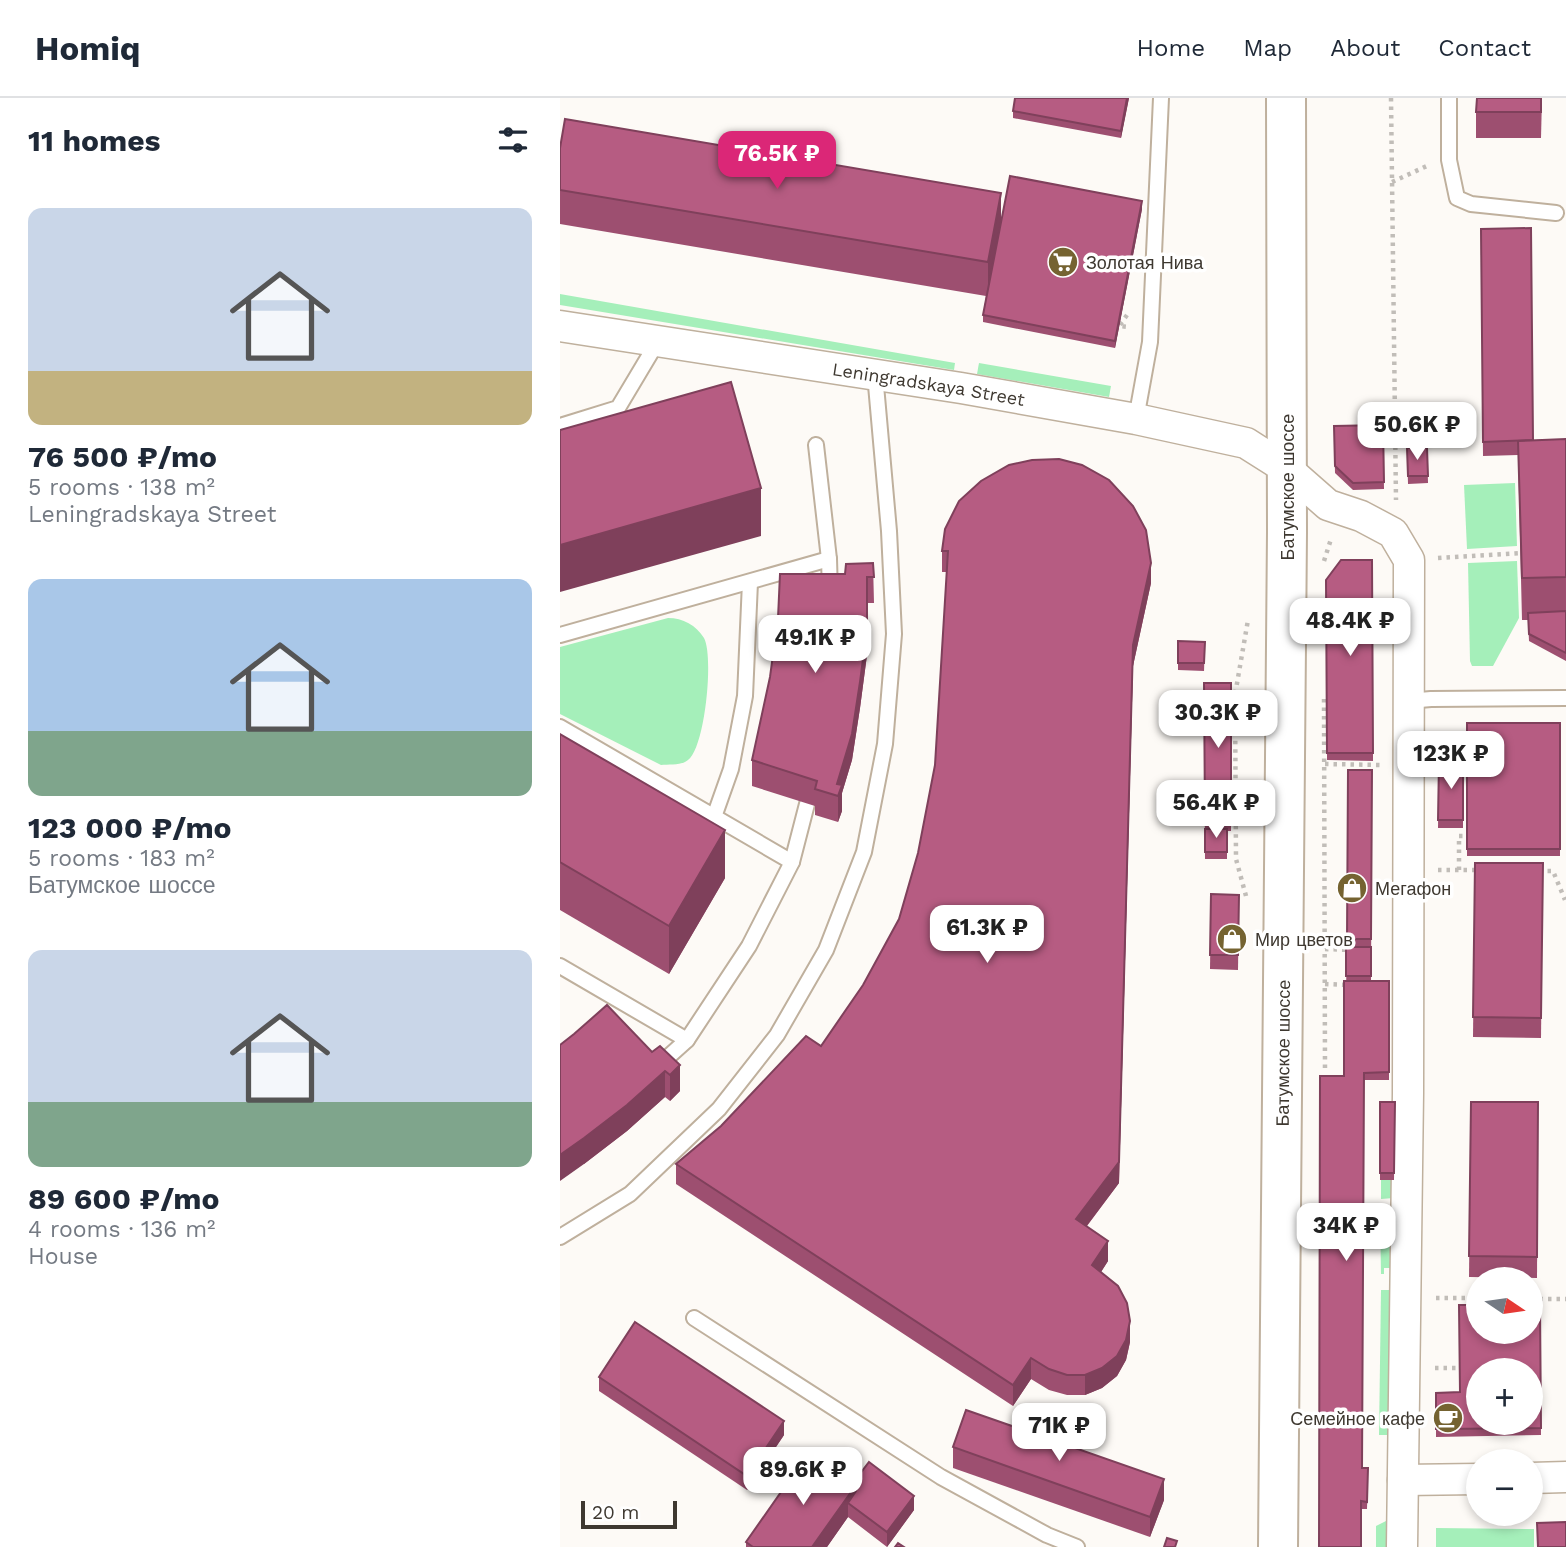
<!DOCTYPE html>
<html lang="en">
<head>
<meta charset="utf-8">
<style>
  :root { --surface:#fff; --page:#f2f2f3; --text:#1f2937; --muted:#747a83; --line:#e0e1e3; --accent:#db2777 }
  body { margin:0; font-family:"Work Sans",sans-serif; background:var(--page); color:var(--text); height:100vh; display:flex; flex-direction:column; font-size:26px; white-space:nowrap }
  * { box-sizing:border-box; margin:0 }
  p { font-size:23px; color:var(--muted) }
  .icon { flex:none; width:38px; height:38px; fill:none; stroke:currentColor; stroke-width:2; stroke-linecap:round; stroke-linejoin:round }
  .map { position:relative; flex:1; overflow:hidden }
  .sheet { display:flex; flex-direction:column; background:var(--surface); width:560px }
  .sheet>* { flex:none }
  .needle { width:46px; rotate:103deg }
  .fabs { position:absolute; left:906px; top:1169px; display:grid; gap:14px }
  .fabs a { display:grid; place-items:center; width:77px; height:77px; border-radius:50%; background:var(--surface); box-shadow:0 4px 10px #0003; font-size:35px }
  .scale { position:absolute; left:21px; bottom:18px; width:96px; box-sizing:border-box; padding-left:7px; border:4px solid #3e3830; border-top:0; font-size:19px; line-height:24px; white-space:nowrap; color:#3e3830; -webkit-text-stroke:5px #fff; paint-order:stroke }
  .price { position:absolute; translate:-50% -60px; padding:0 16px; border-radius:14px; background:#fff; color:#222; font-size:23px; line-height:46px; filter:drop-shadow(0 2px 4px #0008) }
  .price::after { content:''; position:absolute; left:50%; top:42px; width:21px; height:16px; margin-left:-10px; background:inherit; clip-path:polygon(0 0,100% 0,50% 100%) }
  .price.on { background:var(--accent); color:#fff }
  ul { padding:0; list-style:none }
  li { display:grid; align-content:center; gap:14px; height:371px; padding:0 28px }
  li span { display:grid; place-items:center; height:217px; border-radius:14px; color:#555 }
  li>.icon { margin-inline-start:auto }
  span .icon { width:126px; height:126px; fill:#fffc; stroke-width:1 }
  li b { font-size:30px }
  h2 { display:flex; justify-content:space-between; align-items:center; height:84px; padding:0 28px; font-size:30px }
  header { display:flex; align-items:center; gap:42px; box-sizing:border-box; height:98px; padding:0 35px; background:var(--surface); border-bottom:2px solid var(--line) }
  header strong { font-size:33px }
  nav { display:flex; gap:38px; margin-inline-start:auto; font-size:24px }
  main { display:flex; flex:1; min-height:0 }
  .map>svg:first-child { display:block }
  .green { fill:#a5efba }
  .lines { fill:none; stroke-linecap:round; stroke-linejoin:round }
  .lane-casing { stroke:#bfb09d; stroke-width:18 }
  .street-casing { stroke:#bfb09d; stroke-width:33 }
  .highway-casing { stroke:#bfb09d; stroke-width:42 }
  .path { stroke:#c1bdb8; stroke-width:4.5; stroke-dasharray:3.5 5; stroke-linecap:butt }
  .lane { stroke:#fff; stroke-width:14 }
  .street { stroke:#fff; stroke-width:30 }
  .highway { stroke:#fff; stroke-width:38 }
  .wall { fill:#9d4f70 }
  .shaded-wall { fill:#7f405b }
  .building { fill:#b65c82; stroke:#7f405b; stroke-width:2; fill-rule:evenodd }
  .labels { text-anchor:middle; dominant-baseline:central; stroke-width:7; stroke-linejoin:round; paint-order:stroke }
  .poi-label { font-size:18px; fill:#3e3830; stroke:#fff; text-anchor:start }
  .street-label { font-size:18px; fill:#3e3830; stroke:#fff }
</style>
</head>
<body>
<header>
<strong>Homiq</strong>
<nav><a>Home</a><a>Map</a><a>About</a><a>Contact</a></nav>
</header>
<main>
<section class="sheet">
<h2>11 homes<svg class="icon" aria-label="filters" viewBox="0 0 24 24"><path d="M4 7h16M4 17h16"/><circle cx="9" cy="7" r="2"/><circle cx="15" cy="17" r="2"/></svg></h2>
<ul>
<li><span style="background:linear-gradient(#c9d6e8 75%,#c2b280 0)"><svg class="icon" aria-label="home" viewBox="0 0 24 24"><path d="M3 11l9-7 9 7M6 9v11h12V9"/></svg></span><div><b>76 500 ₽/mo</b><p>5 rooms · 138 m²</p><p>Leningradskaya Street</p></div></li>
<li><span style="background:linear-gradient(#a9c7e8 70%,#7fa58c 0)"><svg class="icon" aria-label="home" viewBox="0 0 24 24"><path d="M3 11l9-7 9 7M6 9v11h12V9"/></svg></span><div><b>123 000 ₽/mo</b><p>5 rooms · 183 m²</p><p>Батумское шоссе</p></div></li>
<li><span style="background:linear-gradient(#c9d6e8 70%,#7fa58c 0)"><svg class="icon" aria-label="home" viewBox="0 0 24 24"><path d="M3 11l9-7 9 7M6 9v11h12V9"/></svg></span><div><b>89 600 ₽/mo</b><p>4 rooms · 136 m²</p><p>House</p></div></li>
</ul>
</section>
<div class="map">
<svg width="1006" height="1449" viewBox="0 0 1006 1449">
  <rect width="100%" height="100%" fill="#fdfaf6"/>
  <g class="green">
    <polygon points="0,196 395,265 394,272 0,207"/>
    <polygon points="419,265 551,288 549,299 417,276"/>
    <polygon points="955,385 957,448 907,451 904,387"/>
    <polygon points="957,463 959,520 933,568 912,568 910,563 908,465"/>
    <path d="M108,520C123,520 136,527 144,540C154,558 145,650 128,662C121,668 109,666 101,667L0,616V549Z"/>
    <polygon points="835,1005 834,1100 821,1101 821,1009"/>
    <polygon points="820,1114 834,1114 833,1170 824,1170 824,1176 821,1176"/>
    <polygon points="821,1192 833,1192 829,1337 819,1337"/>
    <polygon points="828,1422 828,1449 816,1449 816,1428"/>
    <polygon points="876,1430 974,1431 974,1449 876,1449"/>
  </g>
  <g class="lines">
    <g class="lane-casing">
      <g id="lane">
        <polyline points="889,0 889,62 897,100 911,106 996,115"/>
        <polyline points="576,321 590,244 601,0"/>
        <polyline points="0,328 58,310 98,243"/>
        <polyline points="256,347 269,461 270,495"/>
        <polyline points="0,537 269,461"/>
        <polyline points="848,603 871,601 1006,600"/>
        <polyline points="0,629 232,764"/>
        <polyline points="154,719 171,671 185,598 190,484"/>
        <polyline points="0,868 127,942"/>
        <polyline points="97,969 127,942 189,848 232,764 247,706"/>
        <polyline points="0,1139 70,1096 159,1011 217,937 266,852 304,754 325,646 334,536 329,433 315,276"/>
        <polyline points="134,1220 381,1379 487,1437 517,1449"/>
      </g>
    </g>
    <g class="street-casing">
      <g id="street">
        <path id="s1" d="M0,228L401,290L576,321L686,345L727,371L768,407L801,418L833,435L849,462L848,995L842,1449"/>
        <polyline points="971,1380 1006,1379"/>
        <polyline points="843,1382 919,1381"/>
      </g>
    </g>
    <g class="highway-casing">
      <g id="highway">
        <path id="s2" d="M718,1449L727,434L726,0"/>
      </g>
    </g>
    <g class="path">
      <polyline points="831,0 836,402"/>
      <polyline points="832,84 869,67"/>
      <polyline points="567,217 559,228 569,229"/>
      <polyline points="878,460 961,455"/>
      <polyline points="764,463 771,441"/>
      <polyline points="764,601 765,974"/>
      <polyline points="878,658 907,657"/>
      <polyline points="765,666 820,667"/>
      <polyline points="878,772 918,772"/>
      <polyline points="899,772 899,738 907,738"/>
      <polyline points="979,773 993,773 1005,802"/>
      <polyline points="686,798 676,761 675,597 688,522"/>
      <polyline points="765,851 792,852"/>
      <polyline points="765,886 788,887"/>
      <polyline points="876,1200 919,1200"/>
      <polyline points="971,1201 1006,1201"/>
      <polyline points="875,1270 899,1270"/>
    </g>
    <use href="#lane" class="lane"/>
    <use href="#street" class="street"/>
    <use href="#highway" class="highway"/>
  </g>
  <g class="wall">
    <polygon points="569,0 561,40 453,20 453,13"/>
    <polygon points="982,0 981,40 916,40 916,14"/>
    <polygon points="0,50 441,123 582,111 555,250 423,224 423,217 426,198 0,126"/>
    <polygon points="921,131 973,342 1006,341 1006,563 969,543 968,522 962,522 958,357 923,358"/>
    <polygon points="823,327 824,391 793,392 775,375 774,328"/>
    <polygon points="847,350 867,350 868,385 848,386"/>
    <polygon points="385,431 591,485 573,568 559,1085 527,1128 548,1163 541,1174 570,1244 566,1262 557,1278 542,1290 525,1297 507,1297 489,1292 471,1281 453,1308 116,1086 116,1066 261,948 303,887 339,821 358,755 375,667 387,474 382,474 382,453"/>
    <polygon points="812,462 813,663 767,662 766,482"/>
    <polygon points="313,465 314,505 307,505 307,557 300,610 292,662 282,695 282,713 278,724 255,717 255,708 192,688 192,662 285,476"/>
    <polygon points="618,543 645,544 644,573 618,572"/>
    <polygon points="644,585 671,585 671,733 667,733 667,761 645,761"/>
    <rect x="907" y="625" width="93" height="133"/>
    <polygon points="0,636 165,780 109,876 0,812"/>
    <polygon points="879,663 903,663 903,730 878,730"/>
    <polygon points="788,672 812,672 811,883 829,883 829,982 804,982 802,1370 808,1370 807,1411 801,1411 784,978 787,848"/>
    <polygon points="915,765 983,765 981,940 913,939"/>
    <polygon points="651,796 679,797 678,872 650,871"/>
    <polygon points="14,936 92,954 100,948 120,993 110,1003 105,999 67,1033 24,1066"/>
    <polygon points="820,1004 835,1004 834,1082 820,1082"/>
    <polygon points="911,1004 978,1004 977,1180 909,1179"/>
    <polygon points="980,1206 981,1337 876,1339 876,1295 900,1294"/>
    <polygon points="39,1279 224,1337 187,1392 39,1293"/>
    <polygon points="393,1349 604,1402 590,1439 393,1370"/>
    <polygon points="293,1385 354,1412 327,1449 288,1419 267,1449 186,1449 186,1444"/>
  </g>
  <g class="shaded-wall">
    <polygon points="567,0 569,0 561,40 561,33"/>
    <polygon points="441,95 441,130 428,199 428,164"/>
    <polygon points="582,103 582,111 555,250 555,243"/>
    <polygon points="201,390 201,438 0,494 0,447"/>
    <polygon points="591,465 591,485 573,568 559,1085 516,1142 516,1121 573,547"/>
    <polygon points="307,479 307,557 300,610 292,662 282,695 282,713 278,724 278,698 277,686"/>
    <polygon points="165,732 165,780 109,876 109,828"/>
    <polygon points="120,967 120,993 110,1003 110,977"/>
    <polygon points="105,973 105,999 67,1033 24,1066 0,1083 0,1057"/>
    <polygon points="548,1143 548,1163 532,1188 532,1167"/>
    <polygon points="570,1223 570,1244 566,1262 557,1278 542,1290 525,1297 525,1277"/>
    <polygon points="471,1260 471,1281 453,1308 453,1287"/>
    <polygon points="224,1323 224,1337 187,1392 187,1378"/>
    <polygon points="604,1381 604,1402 590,1439 590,1419"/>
    <polygon points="296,1387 296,1408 288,1405 288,1419 267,1449 252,1449"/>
    <polygon points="354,1398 354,1412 327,1449 327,1434"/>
  </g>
  <g class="building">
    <polygon points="455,0 567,0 561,33 453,13"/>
    <polygon points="917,0 981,0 981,14 916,14"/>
    <polygon points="5,21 441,95 428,164 0,92 0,50"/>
    <polygon points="450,78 582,103 555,243 423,217"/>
    <polygon points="971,130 973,342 923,344 921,131"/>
    <polygon points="171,284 201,390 0,447 0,332"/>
    <polygon points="823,327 824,384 793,385 775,368 774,328"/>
    <polygon points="1006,341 1006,479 962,480 958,343"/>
    <polygon points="847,350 867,350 868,378 848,378"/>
    <polygon points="499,361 522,367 549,382 573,408 586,432 591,465 573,547 559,1064 516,1121 548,1143 532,1167 558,1188 567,1205 570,1223 566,1242 557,1258 542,1270 525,1277 507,1277 489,1271 471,1260 453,1287 116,1066 161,1028 246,938 261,948 303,887 339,821 358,755 375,667 388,453 382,453 385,431 399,403 421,383 449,367 472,362"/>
    <polygon points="781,462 812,462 813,655 767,655 766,482"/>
    <polygon points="313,465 314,479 307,479 307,531 300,584 292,636 277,686 282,687 278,698 255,691 257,683 192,662 210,579 218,520 220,476 285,476 286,466"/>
    <polygon points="1006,513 1006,555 969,536 968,515"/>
    <polygon points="618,543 645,544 644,565 618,565"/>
    <polygon points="644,585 671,585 671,719 645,719"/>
    <rect x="907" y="625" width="93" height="126"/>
    <polygon points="0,636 165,732 109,828 0,764"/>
    <polygon points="879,663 903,663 903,722 878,722"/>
    <polygon points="788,672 812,672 811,841 787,841"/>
    <rect x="645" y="731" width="22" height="23"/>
    <polygon points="915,765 983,765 981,920 913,919"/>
    <polygon points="651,796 679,797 678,857 650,857"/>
    <rect x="786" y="849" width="25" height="29"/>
    <polygon points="784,883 829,883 829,974 804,975 802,1370 808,1370 807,1404 801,1403 801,1449 759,1449 760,978 784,978"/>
    <polygon points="47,907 92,954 100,948 120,967 110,977 105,973 67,1007 24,1040 0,1057 0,947 14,936"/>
    <polygon points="820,1004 835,1004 834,1075 820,1075"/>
    <polygon points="911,1004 978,1004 977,1159 909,1158"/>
    <path d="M971,1206H980L981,1330L876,1331V1295L900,1294L899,1207H919V1234H971ZM919,1272H971V1325H919Z"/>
    <polygon points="75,1224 224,1323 187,1378 39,1279"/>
    <polygon points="406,1312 604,1381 590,1419 393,1349"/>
    <polygon points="249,1354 296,1387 252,1449 193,1449 186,1444"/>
    <polygon points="309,1364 354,1398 327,1434 288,1405 296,1393 296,1387 293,1385"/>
    <polygon points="1006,1424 1006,1449 978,1449 977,1425"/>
    <polygon points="607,1440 617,1443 615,1449 604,1449"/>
    <polygon points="338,1445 344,1449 335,1449"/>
  </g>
  <defs>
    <g id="supermarket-disc" transform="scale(1.575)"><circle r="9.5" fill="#756331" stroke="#fff"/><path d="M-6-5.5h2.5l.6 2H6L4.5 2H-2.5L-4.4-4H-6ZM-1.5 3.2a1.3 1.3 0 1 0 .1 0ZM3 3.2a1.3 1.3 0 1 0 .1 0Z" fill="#fff"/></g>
    <g id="shop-disc" transform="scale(1.575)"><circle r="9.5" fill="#756331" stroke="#fff"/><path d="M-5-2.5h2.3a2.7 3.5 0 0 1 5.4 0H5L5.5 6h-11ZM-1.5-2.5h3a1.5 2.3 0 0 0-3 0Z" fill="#fff"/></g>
    <g id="cafe-disc" transform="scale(1.575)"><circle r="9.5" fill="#756331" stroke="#fff"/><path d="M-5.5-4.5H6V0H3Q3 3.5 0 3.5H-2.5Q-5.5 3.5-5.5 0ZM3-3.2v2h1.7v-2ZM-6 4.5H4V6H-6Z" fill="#fff"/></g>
  </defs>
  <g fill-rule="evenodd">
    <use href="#supermarket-disc" x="503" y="164"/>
    <use href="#shop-disc" x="792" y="790"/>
    <use href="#shop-disc" x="672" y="841"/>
    <use href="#cafe-disc" x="888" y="1320"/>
  </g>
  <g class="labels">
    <g class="poi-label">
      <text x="526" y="164">Золотая Нива</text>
      <text x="815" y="790">Мегафон</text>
      <text x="695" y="841">Мир цветов</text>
      <text x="865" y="1320" text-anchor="end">Семейное кафе</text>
    </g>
    <g class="street-label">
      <text stroke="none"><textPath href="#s1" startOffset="373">Leningradskaya Street</textPath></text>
      <text transform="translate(727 389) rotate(-90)">Батумское шоссе</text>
      <text stroke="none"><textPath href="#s2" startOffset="494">Батумское шоссе</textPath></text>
    </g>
  </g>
</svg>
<div class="fabs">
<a><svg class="needle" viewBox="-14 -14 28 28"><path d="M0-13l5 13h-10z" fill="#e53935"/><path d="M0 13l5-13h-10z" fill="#747a83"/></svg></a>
<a>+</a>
<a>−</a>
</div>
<div class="scale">20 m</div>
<b class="price on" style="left:217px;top:93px">76.5K ₽</b>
<b class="price" style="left:857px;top:364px">50.6K ₽</b>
<b class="price" style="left:790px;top:560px">48.4K ₽</b>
<b class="price" style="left:255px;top:577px">49.1K ₽</b>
<b class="price" style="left:658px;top:652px">30.3K ₽</b>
<b class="price" style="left:891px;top:693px">123K ₽</b>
<b class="price" style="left:656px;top:742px">56.4K ₽</b>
<b class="price" style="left:427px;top:867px">61.3K ₽</b>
<b class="price" style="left:786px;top:1165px">34K ₽</b>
<b class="price" style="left:499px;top:1365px">71K ₽</b>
<b class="price" style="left:243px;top:1409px">89.6K ₽</b>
</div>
</main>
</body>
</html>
